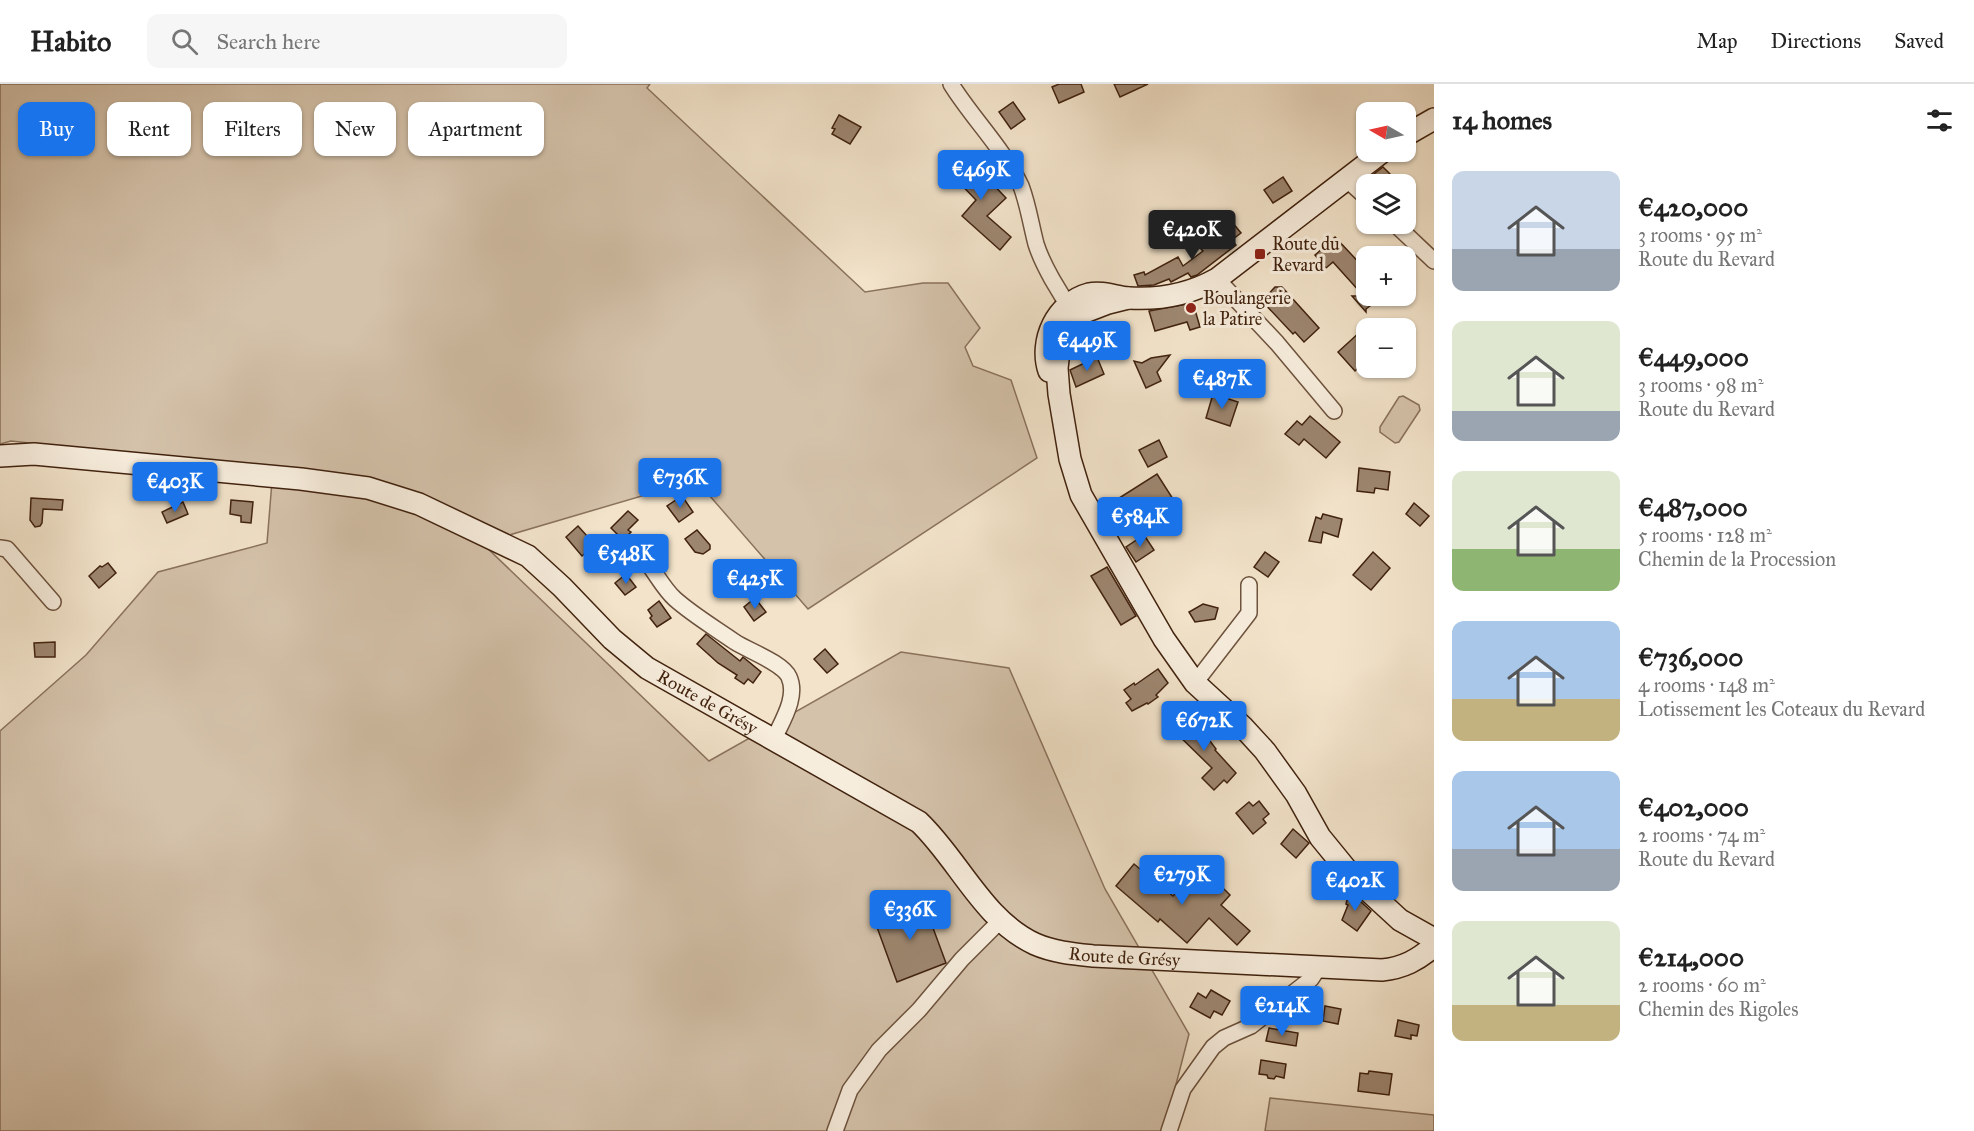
<!DOCTYPE html>
<html lang="en">
<head>
<meta charset="utf-8">
<style>
  :root { --surface:#fff; --page:#f6f6f6; --text:#222; --muted:#767676; --line:#e0e0e0; --accent:#1a73e8 }
  body { margin:0; font-family:"IM FELL Great Primer",serif; background:var(--page); color:var(--text); height:100vh; display:flex; flex-direction:column; font-size:22px; white-space:nowrap }
  * { box-sizing:border-box; margin:0 }
  p { font-size:20px; color:var(--muted) }
  .icon { flex:none; width:33px; height:33px; fill:none; stroke:currentColor; stroke-width:2; stroke-linecap:round; stroke-linejoin:round }
  .map { position:relative; flex:1; overflow:hidden }
  .panel { display:flex; flex-direction:column; background:var(--surface); width:540px }
  .panel>* { flex:none }
  .banner { position:absolute; left:18px; top:18px; width:570px; height:54px; display:flex; gap:12px }
  .needle { width:39px; rotate:279deg }
  .controls { position:absolute; left:1356px; top:18px; display:grid; gap:12px }
  .controls a { display:grid; place-items:center; width:60px; height:60px; border-radius:12px; background:var(--surface); box-shadow:0 2px 4px #0004; font-size:30px }
  .price { position:absolute; translate:-50% -51px; padding:0 14px; border-radius:6px; background:var(--accent); color:#fff; font-size:20px; line-height:39px; filter:drop-shadow(0 2px 3px #0008) }
  .price::after { content:''; position:absolute; left:50%; top:36px; width:18px; height:14px; margin-left:-9px; background:inherit; clip-path:polygon(0 0,100% 0,50% 100%) }
  .price.selected { background:#222; color:#fff }
  ul { padding:0; list-style:none }
  li { display:flex; align-items:center; gap:18px; height:150px; padding:0 18px }
  li span { display:grid; place-items:center; flex:none; width:168px; height:120px; border-radius:12px; color:#555 }
  li>.icon { margin-inline-start:auto }
  span .icon { width:72px; height:72px; fill:#fffc; stroke-width:1 }
  li b { font-size:26px }
  h2 { display:flex; justify-content:space-between; align-items:center; height:72px; padding:0 18px; font-size:26px }
  .tag { padding:0 21px; border-radius:12px; background:var(--surface); box-shadow:0 2px 4px #0004; font-size:21px; line-height:54px }
  .tag.selected { background:var(--accent); color:#fff }
  header { display:flex; align-items:center; gap:36px; box-sizing:border-box; height:84px; padding:0 30px; background:var(--surface); border-bottom:2px solid var(--line) }
  header strong { font-size:28px }
  nav { display:flex; gap:33px; margin-inline-start:auto; font-size:21px }
  .search { width:420px; height:54px; background:var(--page); display:flex; align-items:center; gap:15px; box-sizing:border-box; padding:0 21px; border-radius:12px; color:var(--muted); font-size:22px }
  main { display:flex; flex:1; min-height:0 }
  .map>svg:first-child { display:block }
  .green { fill:#d4c2aa; stroke:#8a725c; stroke-width:1.5 }
  .building { fill:#9d8670; stroke:#41220e; stroke-width:1.5 }
  .lines { fill:none; stroke-linecap:round; stroke-linejoin:round }
  .street-casing { stroke:#6d523d; stroke-width:18 }
  .secondary-casing { stroke:#41220e; stroke-width:24 }
  .street { stroke:#f7eddd; stroke-width:15 }
  .secondary { stroke:#f7eddd; stroke-width:21 }
  .poi-dot { fill:#8f2418; stroke:#f7eddd; stroke-width:2 }
  .labels { text-anchor:middle; dominant-baseline:central; stroke-width:6; stroke-linejoin:round; paint-order:stroke }
  .poi-label { font-size:18px; fill:#41220e; stroke:#f7eddd; text-anchor:start }
  .street-label { font-size:18px; fill:#41220e; stroke:#f7eddd }
</style>
</head>
<body>
<header>
<strong>Habito</strong>
<div class="search"><svg class="icon" aria-label="search" viewBox="0 0 24 24"><circle cx="10" cy="10" r="6"/><path d="M15 15l6 6"/></svg>Search here</div>
<nav><a>Map</a><a>Directions</a><a>Saved</a></nav>
</header>
<main>
<div class="map">
<svg width="1434" height="1047" viewBox="0 0 1434 1047">
  <rect width="100%" height="100%" fill="#f2e3ca"/>
  <filter id="stains"><feTurbulence type="fractalNoise" baseFrequency=".00333" numOctaves="4"/><feColorMatrix values="0 0 0 0 .2 0 0 0 0 .09 0 0 0 0 .02 0 0 0 .5 -.17"/></filter>
  <radialGradient id="worn" r=".72"><stop offset=".6" stop-color="#630" stop-opacity="0"/><stop offset="1" stop-color="#630" stop-opacity=".3"/></radialGradient>
  <g class="green">
    <polygon points="0,0 650,0 647,4 865,208 923,199 948,199 980,244 965,263 973,282 1011,296 1037,374 808,525 696,396 482,459 709,677 901,568 1009,584 1105,805 1189,950 1164,1047 0,1047 0,647 86,571 158,488 267,459 273,385 11,357 0,360"/>
    <polygon points="1403,312 1419,321 1420,326 1399,358 1395,359 1380,348 1380,343 1399,313"/>
    <polygon points="1270,1014 1434,1031 1434,1047 1265,1047"/>
  </g>
  <g class="building">
    <polygon points="1059,0 1081,0 1084,8 1059,19 1052,3"/>
    <polygon points="1114,0 1148,0 1120,13"/>
    <polygon points="1013,18 1025,35 1011,45 999,28"/>
    <polygon points="839,31 861,43 850,60 832,50 835,45 832,44"/>
    <polygon points="966,72 1006,114 987,132 1011,153 1000,166 962,132 976,116 949,88"/>
    <polygon points="1383,83 1400,100 1368,100 1365,97"/>
    <polygon points="1283,93 1292,107 1273,119 1264,106"/>
    <polygon points="1232,138 1241,149 1232,156 1236,161 1197,191 1191,193 1188,189 1171,198 1169,195 1154,201 1138,202 1134,191 1144,188 1145,191 1178,173 1183,182 1203,167 1199,163 1206,157 1210,161 1227,149 1229,152 1224,144"/>
    <polygon points="1335,153 1366,186 1366,212 1383,212 1366,225 1366,228 1352,212 1357,212 1360,208 1333,178 1326,184 1315,171"/>
    <polygon points="1275,203 1282,203 1319,244 1304,258 1295,248 1293,250 1262,217"/>
    <polygon points="1193,219 1200,243 1190,246 1187,238 1155,247 1149,227"/>
    <polygon points="1361,247 1366,253 1366,276 1355,287 1338,268"/>
    <polygon points="1170,271 1157,288 1161,297 1146,304 1134,277 1142,279 1151,274"/>
    <polygon points="1097,273 1104,290 1076,303 1070,286"/>
    <polygon points="1213,310 1238,318 1230,342 1206,334"/>
    <polygon points="1310,332 1340,358 1326,374 1304,355 1299,361 1285,350 1297,337 1302,341"/>
    <polygon points="1159,356 1167,373 1148,383 1139,366"/>
    <polygon points="1359,384 1390,388 1388,406 1375,404 1374,409 1357,407"/>
    <polygon points="1157,390 1173,415 1148,431 1143,422 1127,432 1116,416"/>
    <polygon points="682,412 693,428 679,438 667,422"/>
    <polygon points="31,414 63,416 62,426 43,425 42,439 40,442 35,443 30,436"/>
    <polygon points="231,416 253,418 251,439 241,438 241,432 230,430"/>
    <polygon points="183,418 188,430 167,439 162,428"/>
    <polygon points="1414,419 1429,432 1420,442 1406,430"/>
    <polygon points="628,427 638,436 628,446 631,448 623,456 611,444"/>
    <polygon points="1323,430 1342,435 1338,453 1323,448 1321,459 1309,457 1316,433 1321,435"/>
    <polygon points="578,442 595,461 582,472 566,453"/>
    <polygon points="697,446 710,461 710,465 703,470 695,468 685,455"/>
    <polygon points="1144,451 1154,466 1136,478 1126,463"/>
    <polygon points="1265,468 1279,478 1268,493 1254,483"/>
    <polygon points="1373,468 1390,484 1371,506 1353,491"/>
    <polygon points="723,477 737,487 729,500 714,490"/>
    <polygon points="108,479 116,489 99,504 89,492 100,482 102,483"/>
    <polygon points="1107,483 1136,532 1121,541 1091,492"/>
    <polygon points="626,490 636,503 625,511 615,499"/>
    <polygon points="755,514 766,528 754,537 744,523"/>
    <polygon points="659,517 671,534 657,543 650,534 652,532 648,526"/>
    <polygon points="1203,520 1218,524 1215,535 1195,538 1189,528"/>
    <polygon points="706,550 740,577 743,573 761,588 753,599 748,595 744,600 735,594 737,591 718,579 697,560"/>
    <polygon points="55,558 55,573 35,573 34,559"/>
    <polygon points="825,565 838,580 827,589 814,575"/>
    <polygon points="1158,585 1168,599 1156,611 1158,613 1148,620 1147,619 1132,627 1126,619 1131,615 1124,606 1134,599 1135,601"/>
    <polygon points="1179,629 1210,657 1216,665 1215,666 1236,689 1227,699 1224,696 1214,706 1202,694 1212,684 1170,643 1172,641 1170,639"/>
    <polygon points="1259,717 1269,730 1263,735 1266,739 1253,750 1236,729 1249,718 1253,722"/>
    <polygon points="1293,745 1309,759 1296,774 1281,760"/>
    <polygon points="1134,780 1173,812 1181,803 1188,809 1198,797 1209,806 1217,798 1230,811 1221,821 1250,847 1237,861 1209,834 1187,859 1160,835 1158,838 1116,802"/>
    <polygon points="1349,807 1371,827 1357,847 1342,836 1348,821 1346,820"/>
    <polygon points="923,817 946,879 897,898 874,835"/>
    <polygon points="1211,906 1230,917 1222,931 1214,927 1210,934 1190,923 1198,909 1206,914"/>
    <polygon points="1325,922 1341,925 1338,940 1323,937"/>
    <polygon points="1398,936 1419,941 1417,952 1411,951 1411,955 1395,952"/>
    <polygon points="1269,944 1298,949 1296,962 1266,957"/>
    <polygon points="1261,976 1286,980 1284,994 1276,992 1274,995 1268,994 1267,991 1259,990"/>
    <polygon points="1369,987 1392,990 1389,1011 1358,1007 1360,989 1368,990"/>
  </g>
  <g class="lines">
    <g class="street-casing">
      <g id="street">
        <path d="M951,0C972,34 1004,65 1021,102C1028,120 1031,141 1036,160C1043,182 1060,210 1073,228"/>
        <polyline points="1347,96 1366,113"/>
        <polyline points="1395,140 1434,177"/>
        <polyline points="1217,195 1277,259 1334,327"/>
        <polyline points="0,464 7,465 53,518"/>
        <path d="M652,485C659,495 666,507 675,515C693,531 715,544 735,558C749,567 783,579 789,593C798,613 782,637 774,655"/>
        <polyline points="1195,599 1249,529 1249,501"/>
        <polyline points="835,1047 850,1006 879,966 919,926 962,875 1001,836"/>
        <polyline points="1169,1047 1183,1005 1213,963 1224,954 1251,942 1311,895 1319,883"/>
      </g>
    </g>
    <g class="secondary-casing">
      <g id="secondary">
        <polyline points="1406,51 1434,35"/>
        <polyline points="1128,214 1108,219 1082,229 1068,244 1059,267 1057,284 1059,310 1070,375 1081,411 1164,555 1195,599 1243,643 1265,667 1296,710 1320,753 1351,791 1400,836 1434,855"/>
        <path d="M1049,287C1039,257 1056,219 1089,210C1102,207 1116,213 1129,214C1161,216 1190,210 1217,195L1382,68"/>
        <path id="s1" d="M0,372L34,370L301,395L368,404L419,420L528,472L562,503L612,555L647,584L919,738C959,776 983,836 1035,860C1053,868 1074,870 1093,872L1382,886C1403,884 1418,876 1434,862"/>
      </g>
    </g>
    <use href="#street" class="street"/>
    <use href="#secondary" class="secondary"/>
  </g>
  <g class="poi-dot">
    <rect x="1254" y="164" width="12" height="12" rx="3"/>
    <circle cx="1191" cy="224" r="6"/>
  </g>
  <g class="labels">
    <g class="poi-label">
      <text x="1272" y="160">Route du<tspan x="1272" dy="21">Revard</tspan></text>
      <text x="1203" y="214">Boulangerie<tspan x="1203" dy="21">la Patire</tspan></text>
    </g>
    <g class="street-label">
      <text stroke="none"><textPath href="#s1" startOffset="777">Route de Grésy</textPath></text>
      <text stroke="none"><textPath href="#s1" startOffset="1281">Route de Grésy</textPath></text>
    </g>
  </g>
  <rect width="100%" height="100%" filter="url(#stains)"/>
  <rect width="100%" height="100%" fill="url(#worn)"/>
</svg>
<div class="controls">
<a><svg class="needle" viewBox="-14 -14 28 28"><path d="M0-13l5 13h-10z" fill="#e53935"/><path d="M0 13l5-13h-10z" fill="#767676"/></svg></a>
<a><svg class="icon" aria-label="layers" viewBox="0 0 24 24"><path d="M12 4l9 5-9 5-9-5zM3 14l9 5 9-5"/></svg></a>
<a>+</a>
<a>−</a>
</div>
<b class="price" style="left:981px;top:117px">€469K</b>
<b class="price selected" style="left:1192px;top:177px">€420K</b>
<b class="price" style="left:1087px;top:288px">€449K</b>
<b class="price" style="left:1222px;top:326px">€487K</b>
<b class="price" style="left:680px;top:425px">€736K</b>
<b class="price" style="left:175px;top:429px">€403K</b>
<b class="price" style="left:1140px;top:464px">€584K</b>
<b class="price" style="left:626px;top:501px">€548K</b>
<b class="price" style="left:755px;top:526px">€425K</b>
<b class="price" style="left:1204px;top:668px">€672K</b>
<b class="price" style="left:1182px;top:822px">€279K</b>
<b class="price" style="left:1355px;top:828px">€402K</b>
<b class="price" style="left:910px;top:857px">€336K</b>
<b class="price" style="left:1282px;top:953px">€214K</b>
<div class="banner">
<a class="tag selected">Buy</a>
<a class="tag">Rent</a>
<a class="tag">Filters</a>
<a class="tag">New</a>
<a class="tag">Apartment</a>
</div>
</div>
<section class="panel">
<h2>14 homes<svg class="icon" aria-label="filters" viewBox="0 0 24 24"><path d="M4 7h16M4 17h16"/><circle cx="9" cy="7" r="2"/><circle cx="15" cy="17" r="2"/></svg></h2>
<ul>
<li><span style="background:linear-gradient(#c9d6e8 65%,#9aa5b1 0)"><svg class="icon" aria-label="home" viewBox="0 0 24 24"><path d="M3 11l9-7 9 7M6 9v11h12V9"/></svg></span><div><b>€420,000</b><p>3 rooms · 95 m²</p><p>Route du Revard</p></div></li>
<li><span style="background:linear-gradient(#dfe7d0 75%,#9aa5b1 0)"><svg class="icon" aria-label="home" viewBox="0 0 24 24"><path d="M3 11l9-7 9 7M6 9v11h12V9"/></svg></span><div><b>€449,000</b><p>3 rooms · 98 m²</p><p>Route du Revard</p></div></li>
<li><span style="background:linear-gradient(#dfe7d0 65%,#8fb573 0)"><svg class="icon" aria-label="home" viewBox="0 0 24 24"><path d="M3 11l9-7 9 7M6 9v11h12V9"/></svg></span><div><b>€487,000</b><p>5 rooms · 128 m²</p><p>Chemin de la Procession</p></div></li>
<li><span style="background:linear-gradient(#a9c7e8 65%,#c2b280 0)"><svg class="icon" aria-label="home" viewBox="0 0 24 24"><path d="M3 11l9-7 9 7M6 9v11h12V9"/></svg></span><div><b>€736,000</b><p>4 rooms · 148 m²</p><p>Lotissement les Coteaux du Revard</p></div></li>
<li><span style="background:linear-gradient(#a9c7e8 65%,#9aa5b1 0)"><svg class="icon" aria-label="home" viewBox="0 0 24 24"><path d="M3 11l9-7 9 7M6 9v11h12V9"/></svg></span><div><b>€402,000</b><p>2 rooms · 74 m²</p><p>Route du Revard</p></div></li>
<li><span style="background:linear-gradient(#dfe7d0 70%,#c2b280 0)"><svg class="icon" aria-label="home" viewBox="0 0 24 24"><path d="M3 11l9-7 9 7M6 9v11h12V9"/></svg></span><div><b>€214,000</b><p>2 rooms · 60 m²</p><p>Chemin des Rigoles</p></div></li>
</ul>
</section>
</main>
</body>
</html>
